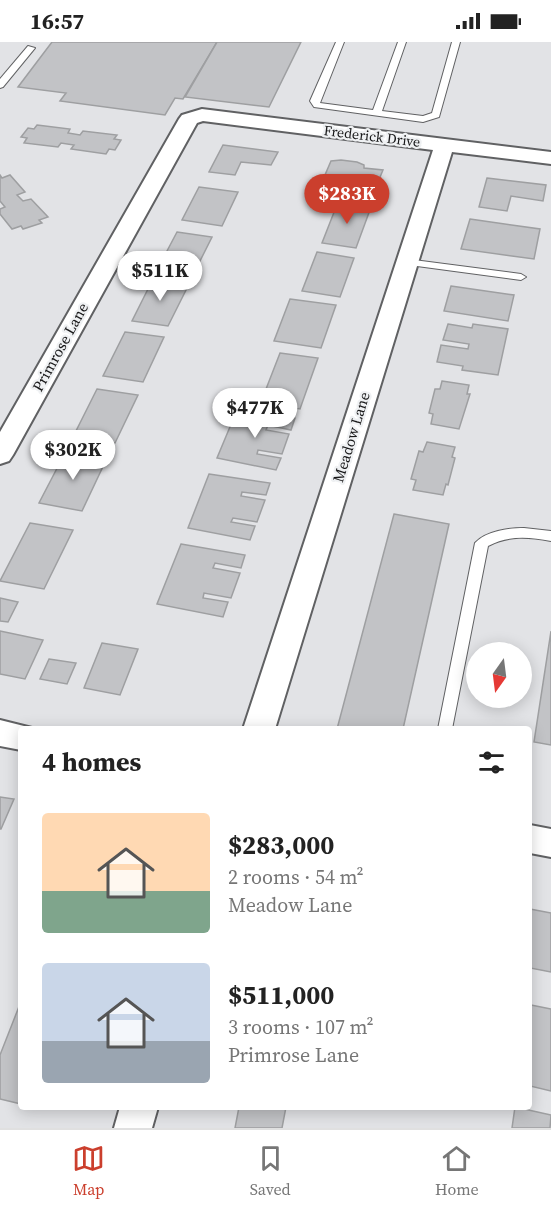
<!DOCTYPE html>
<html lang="en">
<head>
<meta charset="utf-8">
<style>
  :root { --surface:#fff; --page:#f6f6f6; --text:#222; --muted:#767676; --line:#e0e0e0; --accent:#cb3f2d }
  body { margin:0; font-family:"Source Serif 4",serif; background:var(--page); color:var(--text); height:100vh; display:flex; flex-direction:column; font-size:22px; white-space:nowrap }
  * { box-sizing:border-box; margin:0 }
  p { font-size:20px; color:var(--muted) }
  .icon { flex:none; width:33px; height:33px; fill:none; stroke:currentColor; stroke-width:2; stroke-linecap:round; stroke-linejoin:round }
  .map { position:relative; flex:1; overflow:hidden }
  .panel { position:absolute; left:18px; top:684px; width:514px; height:384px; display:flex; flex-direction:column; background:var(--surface); border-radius:6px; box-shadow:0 3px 15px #0003 }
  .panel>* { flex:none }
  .needle { width:39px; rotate:194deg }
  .controls { position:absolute; left:466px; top:600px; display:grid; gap:12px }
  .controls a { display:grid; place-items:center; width:66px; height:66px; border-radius:50%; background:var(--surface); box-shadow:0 3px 15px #0003; font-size:30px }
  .price { position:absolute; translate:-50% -51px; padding:0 14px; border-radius:21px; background:#fff; color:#222; font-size:20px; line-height:39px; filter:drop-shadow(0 2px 3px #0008) }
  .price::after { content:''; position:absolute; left:50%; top:36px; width:18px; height:14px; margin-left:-9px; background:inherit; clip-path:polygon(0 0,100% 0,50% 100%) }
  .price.active { background:var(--accent); color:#fff }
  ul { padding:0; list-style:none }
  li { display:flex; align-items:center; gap:18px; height:150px; padding:0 24px }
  li span { display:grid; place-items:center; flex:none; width:168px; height:120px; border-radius:6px; color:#555 }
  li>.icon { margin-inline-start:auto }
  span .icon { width:72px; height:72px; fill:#fffc; stroke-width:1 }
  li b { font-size:26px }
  h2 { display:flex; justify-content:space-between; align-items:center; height:72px; padding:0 24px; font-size:26px }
  .status { display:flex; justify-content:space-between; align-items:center; height:42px; padding:0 30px; background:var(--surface); direction:ltr }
  .status svg { height:16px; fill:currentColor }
  .dock { display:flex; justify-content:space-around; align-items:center; height:84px; border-top:2px solid var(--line); background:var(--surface); font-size:16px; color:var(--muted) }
  .dock a { display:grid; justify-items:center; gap:3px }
  .dock .active { color:var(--accent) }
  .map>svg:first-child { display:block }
  .building { fill:#c2c3c6; stroke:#9e9fa1; stroke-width:1.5 }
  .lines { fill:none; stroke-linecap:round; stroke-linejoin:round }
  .service-casing { stroke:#606163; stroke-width:2 }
  .minor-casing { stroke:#606163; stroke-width:4 }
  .service { fill:#fff; fill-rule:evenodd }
  .minor { fill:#fff; fill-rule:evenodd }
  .labels { text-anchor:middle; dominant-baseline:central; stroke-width:4.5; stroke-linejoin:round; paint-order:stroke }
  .far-street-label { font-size:14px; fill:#181819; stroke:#eff1f3 }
  .street-label { font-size:15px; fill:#181819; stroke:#eff1f3 }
</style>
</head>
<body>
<div class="status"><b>16:57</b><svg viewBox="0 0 49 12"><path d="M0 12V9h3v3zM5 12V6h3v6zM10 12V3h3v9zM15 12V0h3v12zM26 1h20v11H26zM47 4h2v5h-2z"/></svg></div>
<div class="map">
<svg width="551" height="1086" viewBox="0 0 551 1086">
  <rect width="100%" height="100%" fill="#e2e3e6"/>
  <g class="building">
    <polygon points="52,0 217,0 183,57 175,56 165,73 60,59 66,51 18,45"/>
    <polygon points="217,0 301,0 269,65 185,55"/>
    <polygon points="37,83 70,87 68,91 80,93 83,89 117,93 114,97 121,98 115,108 109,107 106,112 71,107 74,103 61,101 58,105 24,101 27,96 21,95 28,86 34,87"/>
    <polygon points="223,103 278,110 271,123 241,120 235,133 209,130"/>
    <polygon points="341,118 357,120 364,123 364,126 383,128 378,140 325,133 331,119"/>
    <polygon points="0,133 2,136 10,133 25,150 17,153 23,159 31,157 48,175 39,178 42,181 23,187 21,184 12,187 0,172 0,167 5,165 0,159"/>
    <polygon points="487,136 546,143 543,159 511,154 507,169 479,165"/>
    <polygon points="199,145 238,150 222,184 182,178"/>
    <polygon points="338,160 371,165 356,206 322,201"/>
    <polygon points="470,177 540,187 534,217 461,207"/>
    <polygon points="177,190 212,195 193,233 157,228"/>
    <polygon points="317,210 354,216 340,255 302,249"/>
    <polygon points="153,237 189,242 168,284 132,279"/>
    <polygon points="451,244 514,253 508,279 444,269"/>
    <polygon points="290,257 336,263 321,306 274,299"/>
    <polygon points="448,282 472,286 473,282 508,287 498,333 462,328 463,324 437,320 441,303 468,307 469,302 443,298"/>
    <polygon points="125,290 164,295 143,340 103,334"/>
    <polygon points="280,311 318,316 300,367 261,360"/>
    <polygon points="442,339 469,343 467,352 470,352 459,387 431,382 433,372 429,371 435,347 440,347"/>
    <polygon points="97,347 138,353 115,401 73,395"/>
    <polygon points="237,368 295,376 291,388 268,383 266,388 289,392 282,412 258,408 257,412 281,416 276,428 217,416"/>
    <polygon points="427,400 455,405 452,415 455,416 448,443 446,442 443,453 413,448 416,438 411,437 419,409 423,410"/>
    <polygon points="66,409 107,416 82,469 39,461"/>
    <polygon points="209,432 270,441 266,453 242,450 241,454 265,458 257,480 233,476 231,480 255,484 250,498 188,486"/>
    <polygon points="394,472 449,482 403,687 337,687"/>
    <polygon points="30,481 73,488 44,547 0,539"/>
    <polygon points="181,502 245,513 241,526 215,521 213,526 240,531 231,556 204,551 203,556 228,560 223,575 157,562"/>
    <polygon points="0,556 18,560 8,580 0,579"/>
    <polygon points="0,589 43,598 25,637 0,632"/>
    <polygon points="551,589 551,703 534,700"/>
    <polygon points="102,601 138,607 120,653 84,646"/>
    <polygon points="49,617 76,621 67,642 40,637"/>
    <polygon points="0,755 14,757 1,787 0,787"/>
    <polygon points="530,867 551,871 551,930 530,926"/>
    <polygon points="20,962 21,962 21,1062 0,1057 0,1013"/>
    <polygon points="531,963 551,967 551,1049 530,1044"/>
    <polygon points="239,1065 286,1065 282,1086 235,1086"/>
    <polygon points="515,1065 551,1073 550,1086 512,1086"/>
  </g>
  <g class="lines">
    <g class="service-casing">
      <g id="service">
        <polygon points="336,0 344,0 320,61 373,68 398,0 406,0 382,69 423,74 432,71 452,0 460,0 439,75 423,80 314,65 310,59"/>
        <polygon points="28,4 35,6 3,45 0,46 0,37"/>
        <polygon points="406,217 521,232 526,235 521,238 402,222 401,220"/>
        <path d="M524,486L551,489V499C529,495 509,493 488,504L452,687H438L475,501C486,489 509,486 524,486Z"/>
      </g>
    </g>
    <g class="minor-casing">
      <g id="minor">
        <polygon points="202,67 551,110 551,122 452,110 275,687 243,687 433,108 203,79 197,81 13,413 9,419 0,422 0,390 179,77 182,73"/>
        <polygon points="0,678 32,686 21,687 21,708 0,704"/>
        <polygon points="530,783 551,787 551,815 530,811"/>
        <polygon points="120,1065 158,1065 152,1086 114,1086"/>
      </g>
    </g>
    <use href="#service" class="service"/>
    <use href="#minor" class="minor"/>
  </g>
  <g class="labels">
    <g class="far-street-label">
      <text transform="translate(372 94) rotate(7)">Frederick Drive</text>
    </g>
    <g class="street-label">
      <text transform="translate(60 305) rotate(-61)">Primrose Lane</text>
      <text transform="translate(351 395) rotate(-73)">Meadow Lane</text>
    </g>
  </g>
</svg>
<div class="controls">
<a><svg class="needle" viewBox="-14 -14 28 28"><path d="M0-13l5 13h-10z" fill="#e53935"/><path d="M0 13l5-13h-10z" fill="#767676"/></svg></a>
</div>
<b class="price active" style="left:347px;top:183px">$283K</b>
<b class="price" style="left:160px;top:260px">$511K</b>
<b class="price" style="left:255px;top:397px">$477K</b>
<b class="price" style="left:73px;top:439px">$302K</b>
<section class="panel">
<h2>4 homes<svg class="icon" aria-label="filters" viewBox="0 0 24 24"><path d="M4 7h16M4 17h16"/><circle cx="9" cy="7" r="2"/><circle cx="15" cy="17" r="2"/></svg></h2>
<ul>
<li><span style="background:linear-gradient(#ffd9b3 65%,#7fa58c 0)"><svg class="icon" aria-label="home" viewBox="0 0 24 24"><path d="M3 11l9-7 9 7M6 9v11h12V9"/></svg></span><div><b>$283,000</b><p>2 rooms · 54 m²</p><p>Meadow Lane</p></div></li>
<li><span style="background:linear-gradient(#c9d6e8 65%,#9aa5b1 0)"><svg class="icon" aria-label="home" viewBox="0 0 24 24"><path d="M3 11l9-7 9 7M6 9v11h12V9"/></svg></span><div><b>$511,000</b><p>3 rooms · 107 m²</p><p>Primrose Lane</p></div></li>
</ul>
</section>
</div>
<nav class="dock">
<a class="active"><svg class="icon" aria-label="map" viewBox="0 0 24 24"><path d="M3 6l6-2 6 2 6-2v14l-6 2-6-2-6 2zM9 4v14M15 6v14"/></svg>Map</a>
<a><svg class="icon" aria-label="saved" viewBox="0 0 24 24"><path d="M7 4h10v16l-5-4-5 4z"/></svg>Saved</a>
<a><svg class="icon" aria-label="home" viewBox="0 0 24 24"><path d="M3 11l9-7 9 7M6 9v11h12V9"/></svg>Home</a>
</nav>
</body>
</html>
